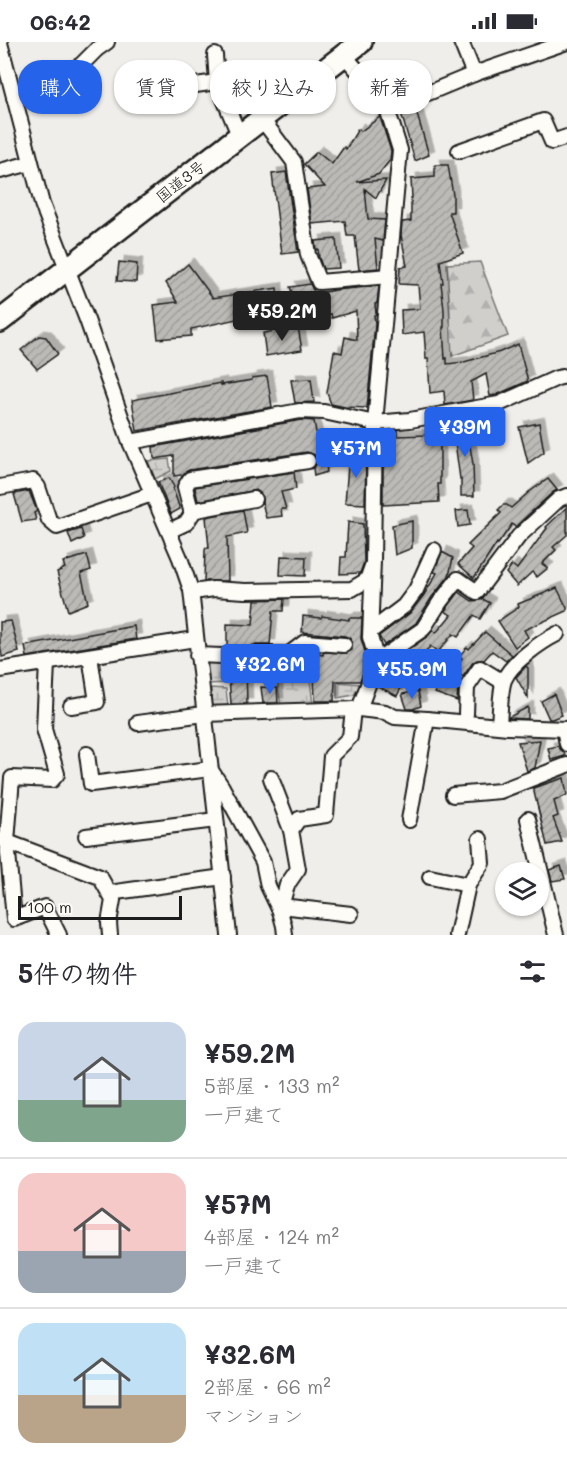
<!DOCTYPE html>
<html lang="ja">
<head>
<meta charset="utf-8">
<style>
  :root { --surface:#fff; --page:#f2f2f3; --text:#2b2b33; --muted:#7c7c81; --line:#e1e1e2; --accent:#2563eb }
  body { margin:0; font-family:Mali,"Klee One",sans-serif; background:var(--page); color:var(--text); height:100vh; display:flex; flex-direction:column; font-size:22px; white-space:nowrap }
  * { box-sizing:border-box; margin:0 }
  p { font-size:20px; color:var(--muted) }
  .icon { flex:none; width:33px; height:33px; fill:none; stroke:currentColor; stroke-width:2; stroke-linecap:round; stroke-linejoin:round }
  .map { position:relative; height:893px; overflow:hidden }
  .side { display:flex; flex-direction:column; background:var(--surface); flex:1 }
  .side>* { flex:none }
  .banner { position:absolute; left:18px; top:18px; width:531px; height:54px; display:flex; gap:12px }
  .buttons { position:absolute; left:495px; top:820px; display:grid; gap:12px }
  .buttons a { display:grid; place-items:center; width:54px; height:54px; border-radius:50%; background:var(--surface); box-shadow:0 2px 4px #0004; font-size:30px }
  .scale { position:absolute; left:18px; bottom:15px; width:164px; box-sizing:border-box; padding-left:6px; border:3px solid #1c1c1c; border-top:0; font-size:16px; line-height:21px; white-space:nowrap; color:#1c1c1c; -webkit-text-stroke:4px #fdfcf7; paint-order:stroke }
  .price { position:absolute; translate:-50% -51px; padding:0 14px; border-radius:6px; background:var(--accent); color:#fff; font-size:20px; line-height:39px; filter:drop-shadow(0 2px 3px #0008) }
  .price::after { content:''; position:absolute; left:50%; top:36px; width:18px; height:14px; margin-left:-9px; background:inherit; clip-path:polygon(0 0,100% 0,50% 100%) }
  .price.selected { background:#222; color:#fff }
  ul { padding:0; list-style:none }
  li { display:flex; align-items:center; gap:18px; height:150px; padding:0 18px }
  li+li { border-top:2px solid var(--line) }
  li span { display:grid; place-items:center; flex:none; width:168px; height:120px; border-radius:18px; color:#555 }
  li>.icon { margin-inline-start:auto }
  span .icon { width:72px; height:72px; fill:#fffc; stroke-width:1 }
  li b { font-size:26px }
  h2 { display:flex; justify-content:space-between; align-items:center; height:72px; padding:0 18px; font-size:26px }
  .pill { padding:0 21px; border-radius:24px; background:var(--surface); box-shadow:0 2px 4px #0004; font-size:21px; line-height:54px }
  .pill.selected { background:var(--accent); color:#fff }
  .status { display:flex; justify-content:space-between; align-items:center; height:42px; padding:0 30px; background:var(--surface); direction:ltr }
  .status svg { height:16px; fill:currentColor }
  .map>svg:first-child { display:block }
  .forest { fill:url(#forest-firs); stroke:#767674; stroke-width:1.5 }
  .wetland { fill:url(#wetland-marsh); stroke:#767674; stroke-width:1.5 }
  .building { fill:url(#building-hatch); stroke:#1c1c1c; stroke-width:1.5; filter:url(#shadow) }
  .lines { fill:none; stroke-linecap:round; stroke-linejoin:round }
  .minor-casing { stroke:#1c1c1c; stroke-width:18 }
  .highway-casing { stroke:#1c1c1c; stroke-width:26 }
  .minor { stroke:#fdfcf7; stroke-width:14 }
  .highway { stroke:#fdfcf7; stroke-width:21 }
  .labels { text-anchor:middle; dominant-baseline:central; stroke-width:4.5; stroke-linejoin:round; paint-order:stroke }
  .street-label { font-size:16px; fill:#1c1c1c; stroke:#fdfcf7 }
</style>
</head>
<body>
<div class="status"><b>06:42</b><svg viewBox="0 0 49 12"><path d="M0 12V9h3v3zM5 12V6h3v6zM10 12V3h3v9zM15 12V0h3v12zM26 1h20v11H26zM47 4h2v5h-2z"/></svg></div>
<div class="map">
<svg width="567" height="893" viewBox="0 0 567 893">
  <defs>
    <pattern id="forest-firs" width="22" height="20" patternUnits="userSpaceOnUse" patternTransform="scale(1.5)"><rect width="22" height="20" fill="#d0cfcc"/><path d="M5 1l3.5 6h-7zM16 11l3.5 6h-7z" fill="#b2b1af"/></pattern>
    <pattern id="wetland-marsh" width="20" height="14" patternUnits="userSpaceOnUse" patternTransform="scale(1.5)"><rect width="20" height="14" fill="#d0cfcc"/><path d="M1 5h8M5 5V1M11 12h8M15 12V8" fill="none" stroke="#b2b1af"/></pattern>
    <pattern id="building-hatch" width="6" height="6" patternUnits="userSpaceOnUse" patternTransform="scale(1.5)"><rect width="6" height="6" fill="#bbbab6"/><path d="M-1 1l2-2M0 6l6-6M5 7l2-2" fill="none" stroke="#a09f9c"/></pattern>
    <filter id="shadow"><feDropShadow dx="5.5" dy="-5.5" stdDeviation="0" flood-color="#0004"/></filter>
  </defs>
  <rect width="100%" height="100%" fill="#f0eeea"/>
  <filter id="ink" filterUnits="userSpaceOnUse"><feTurbulence type="fractalNoise" baseFrequency=".0167" numOctaves="2"/><feDisplacementMap in="SourceGraphic" scale="12" xChannelSelector="R" yChannelSelector="G"/><feConvolveMatrix kernelMatrix="1 2 1 2 8 2 1 2 1" color-interpolation-filters="sRGB"/></filter>
  <g filter="url(#ink)">
    <polygon class="forest" points="480,220 508,294 452,314 447,222"/>
    <g class="wetland">
      <polygon points="169,417 171,429 155,437 148,419"/>
      <polygon points="204,616 225,617 227,641 209,642"/>
      <polygon points="277,636 310,637 313,663 281,665"/>
      <polygon points="337,640 361,642 354,653 337,656"/>
      <polygon points="211,646 226,647 228,664 211,668"/>
    </g>
    <g class="building">
      <polygon points="414,62 429,113 415,119 399,64"/>
      <polygon points="380,75 391,109 390,118 379,132 357,140 386,138 376,156 365,147 368,177 385,178 383,199 375,197 378,226 359,228 355,194 347,194 345,179 312,182 307,147 325,145 304,122 317,110 332,122 344,105 346,107 358,87 361,89"/>
      <polygon points="435,123 448,123 453,153 453,170 449,170 463,211 440,219 443,241 441,241 444,268 444,285 443,285 445,317 447,316 447,322 464,320 500,310 518,302 528,339 496,353 490,354 486,332 471,340 473,358 445,363 444,349 430,351 428,316 426,317 424,290 402,293 401,268 420,267 418,243 399,242 400,225 407,224 401,193 402,180 411,179 411,156 412,156 411,137 435,135"/>
      <polygon points="286,130 298,210 282,212 272,132"/>
      <polygon points="336,197 339,226 323,227 319,216 318,207 316,208 315,199"/>
      <polygon points="119,220 137,222 136,240 117,239"/>
      <polygon points="188,222 213,256 277,246 278,262 236,267 237,277 191,287 191,294 158,297 154,263 178,260 166,241"/>
      <polygon points="310,242 315,252 335,248 379,244 377,261 375,262 376,272 374,273 375,282 367,366 345,365 331,362 327,351 334,309 342,311 345,295 357,298 356,269 332,276 331,272 303,279 290,245"/>
      <polygon points="298,285 302,308 266,314 263,291"/>
      <polygon points="39,294 46,295 58,312 37,327 21,308"/>
      <polygon points="267,334 272,365 137,389 132,358 221,341 221,343 252,338 252,336"/>
      <polygon points="311,337 314,360 295,361 291,338"/>
      <polygon points="301,378 314,379 317,396 321,395 325,412 327,430 314,434 313,426 317,422 317,417 315,413 307,410 189,428 182,433 174,434 174,414 155,417 154,416 153,405"/>
      <polygon points="470,380 471,398 469,398 473,422 474,454 461,454 461,437 460,437 455,400 454,381"/>
      <polygon points="539,381 544,410 528,421 519,385"/>
      <polygon points="438,384 440,402 440,442 438,442 439,460 383,463 383,421 386,421 386,389 397,388 397,394 428,393 427,386"/>
      <polygon points="349,411 366,413 365,462 345,461"/>
      <polygon points="294,430 296,447 281,450 286,467 281,467 282,474 266,476 262,460 263,455 260,451 256,448 198,459 195,446 195,445"/>
      <polygon points="169,436 174,445 173,447 180,467 171,472 158,440"/>
      <polygon points="548,437 557,448 553,450 515,485 512,482 498,502 497,501 474,536 458,522 472,506 468,503 501,471 498,468 503,463 507,463 511,466 529,450"/>
      <polygon points="29,449 37,469 34,471 36,478 22,480 14,452"/>
      <polygon points="567,465 567,493 553,505 556,508 542,522 548,526 537,535 532,530 517,544 506,531 512,523 517,527 547,486 546,485"/>
      <polygon points="243,468 247,491 227,495 228,539 204,539 205,508 206,506 209,506 206,475"/>
      <polygon points="468,468 470,483 458,485 456,469"/>
      <polygon points="412,479 412,506 395,513 392,483"/>
      <polygon points="348,480 363,482 364,520 360,531 340,532 341,515 346,515"/>
      <polygon points="81,487 84,496 72,502 68,491"/>
      <polygon points="442,510 453,516 449,534 432,555 416,581 384,603 379,594 410,571 424,553 437,531 434,530"/>
      <polygon points="87,513 91,528 81,531 88,561 68,569 57,530 65,526 63,520"/>
      <polygon points="281,514 306,515 305,534 280,533"/>
      <polygon points="557,546 567,566 567,569 524,588 528,595 515,605 498,579 519,565 518,562"/>
      <polygon points="459,550 472,559 480,558 483,557 490,561 480,577 474,573 458,595 453,592 438,610 430,604 418,622 414,619 397,654 377,644 381,634 384,635 395,617 428,594 433,588 436,591 451,573 445,569"/>
      <polygon points="284,557 283,569 273,569 270,603 254,603 245,606 227,605 227,582 253,583 255,558"/>
      <polygon points="303,574 321,576 322,574 349,578 349,576 362,576 361,597 368,619 367,620 363,620 363,630 360,639 335,639 334,659 315,659 314,633 305,636 303,612 306,611 323,613 323,610 347,611 352,608 352,600 350,596 345,594 302,590"/>
      <polygon points="11,579 19,610 2,615 0,601 0,580"/>
      <polygon points="134,584 136,597 27,615 25,604"/>
      <polygon points="485,590 512,613 506,619 492,609 484,618 477,618 473,620 463,635 454,628 462,616 459,614 467,605 469,607"/>
      <polygon points="228,623 246,624 247,662 231,662"/>
      <polygon points="526,624 528,626 528,656 516,635"/>
      <polygon points="440,637 458,644 457,659 435,651"/>
      <polygon points="261,645 277,646 278,661 263,661"/>
      <polygon points="418,649 421,664 413,667 407,667 402,652"/>
      <polygon points="554,652 562,673 552,677 549,677 541,659"/>
      <polygon points="528,665 528,677 508,676 509,675"/>
      <polygon points="540,698 535,726 527,729 518,700"/>
      <polygon points="558,704 561,708 564,710 565,714 551,718 548,706"/>
      <polygon points="564,736 567,753 554,759 558,774 553,776 562,800 547,803 533,746"/>
      <polygon points="561,824 565,837 552,839 549,828"/>
    </g>
    <g class="lines">
      <g class="minor-casing">
        <g id="minor">
          <polyline points="461,0 474,32"/>
          <polyline points="0,1 42,162 87,278 130,400 180,516 191,548 229,893"/>
          <polyline points="215,13 217,40"/>
          <polyline points="344,13 385,60 400,108 375,381 373,519 370,595 377,619 359,667"/>
          <polyline points="167,47 217,40 239,93"/>
          <polyline points="428,51 474,32 567,0"/>
          <polyline points="14,55 81,23 97,7 107,0"/>
          <polyline points="261,76 294,120 308,213 319,240 389,234"/>
          <polyline points="459,109 543,79 552,100 567,95"/>
          <polyline points="0,129 31,121"/>
          <polyline points="130,400 300,369 324,370 375,381 410,378 499,362 557,336 567,334"/>
          <polyline points="0,445 33,439 38,445 49,478 57,485 152,452"/>
          <polyline points="191,469 254,457"/>
          <polyline points="169,489 186,481 192,472 185,445 190,437 308,419"/>
          <polyline points="191,548 193,550 214,547 245,549 352,547 367,538 372,524"/>
          <polyline points="371,589 404,564 416,548 434,508"/>
          <polyline points="197,613 246,615 254,612 289,612 305,600 344,603"/>
          <polyline points="377,619 423,587 440,560 458,537 477,550 519,494 559,457 567,454"/>
          <polyline points="47,621 44,687 57,732 52,738 12,736 7,800 14,877 45,865 59,893"/>
          <polyline points="0,628 195,597"/>
          <polyline points="71,664 97,660 90,614"/>
          <polyline points="466,672 467,645 480,626 503,640"/>
          <polyline points="138,681 204,672 359,667 385,670 395,675 427,677 508,685 567,687"/>
          <path d="M499,684C500,671 500,650 504,638C511,621 541,600 557,592"/>
          <polyline points="564,687 567,702"/>
          <polyline points="87,712 91,742 210,727 222,745 263,820 268,844 280,869 284,884 285,893"/>
          <polyline points="271,736 291,788"/>
          <polyline points="453,753 500,749 567,723"/>
          <polyline points="528,777 556,893"/>
          <polyline points="409,778 427,677"/>
          <polyline points="86,794 216,778"/>
          <polyline points="2,798 100,835 113,858 109,881 110,893"/>
          <polyline points="430,835 468,843"/>
          <polyline points="116,850 223,835"/>
          <polyline points="281,864 351,872"/>
          <polyline points="280,869 287,843 298,827 291,788 299,777 326,773 331,714 350,695 353,667"/>
          <polyline points="457,893 468,843 482,821 480,797"/>
        </g>
      </g>
      <g class="highway-casing">
        <polyline id="highway" points="0,279 361,0"/>
      </g>
      <use href="#minor" class="minor"/>
      <use href="#highway" class="highway"/>
    </g>
  </g>
  <g class="labels">
    <g class="street-label">
      <text transform="translate(180 139) rotate(-38)">国道3号</text>
    </g>
  </g>
</svg>
<div class="buttons">
<a><svg class="icon" aria-label="layers" viewBox="0 0 24 24"><path d="M12 4l9 5-9 5-9-5zM3 14l9 5 9-5"/></svg></a>
</div>
<div class="scale">100 m</div>
<b class="price selected" style="left:282px;top:300px">¥59.2M</b>
<b class="price" style="left:465px;top:416px">¥39M</b>
<b class="price" style="left:356px;top:437px">¥57M</b>
<b class="price" style="left:270px;top:653px">¥32.6M</b>
<b class="price" style="left:412px;top:658px">¥55.9M</b>
<div class="banner">
<a class="pill selected">購入</a>
<a class="pill">賃貸</a>
<a class="pill">絞り込み</a>
<a class="pill">新着</a>
</div>
</div>
<section class="side">
<h2>5件の物件<svg class="icon" aria-label="filters" viewBox="0 0 24 24"><path d="M4 7h16M4 17h16"/><circle cx="9" cy="7" r="2"/><circle cx="15" cy="17" r="2"/></svg></h2>
<ul>
<li><span style="background:linear-gradient(#c9d6e8 65%,#7fa58c 0)"><svg class="icon" aria-label="home" viewBox="0 0 24 24"><path d="M3 11l9-7 9 7M6 9v11h12V9"/></svg></span><div><b>¥59.2M</b><p>5部屋 · 133 m²</p><p>一戸建て</p></div></li>
<li><span style="background:linear-gradient(#f6c9c9 65%,#9aa5b1 0)"><svg class="icon" aria-label="home" viewBox="0 0 24 24"><path d="M3 11l9-7 9 7M6 9v11h12V9"/></svg></span><div><b>¥57M</b><p>4部屋 · 124 m²</p><p>一戸建て</p></div></li>
<li><span style="background:linear-gradient(#bfe0f5 60%,#b9a48a 0)"><svg class="icon" aria-label="home" viewBox="0 0 24 24"><path d="M3 11l9-7 9 7M6 9v11h12V9"/></svg></span><div><b>¥32.6M</b><p>2部屋 · 66 m²</p><p>マンション</p></div></li>
</ul>
</section>
</body>
</html>
